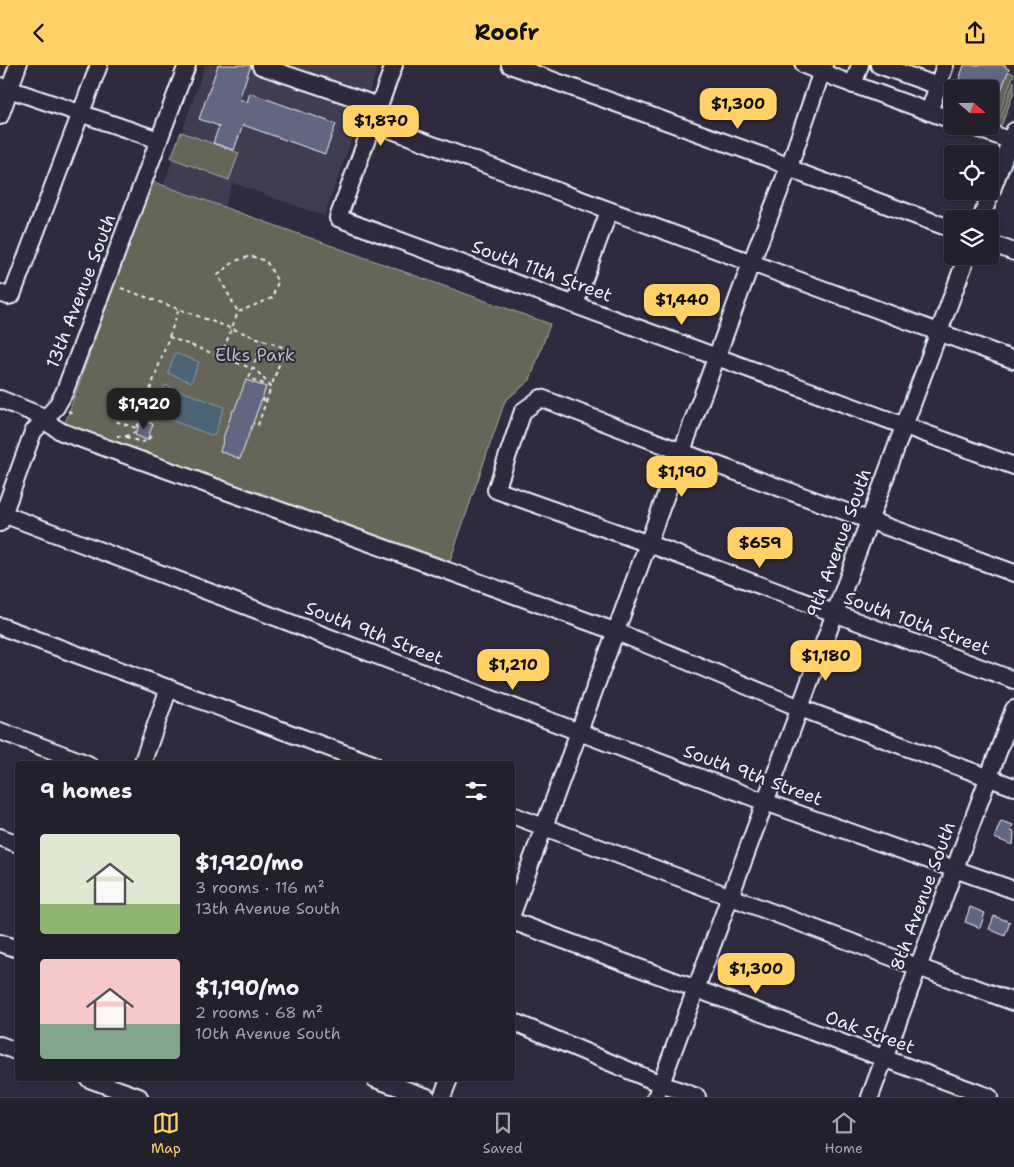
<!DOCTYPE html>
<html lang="en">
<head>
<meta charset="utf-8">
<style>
  :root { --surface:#23202e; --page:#2b2836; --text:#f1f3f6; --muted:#a3a3aa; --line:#403e4a; --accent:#ffd166 }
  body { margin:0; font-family:"Shantell Sans",sans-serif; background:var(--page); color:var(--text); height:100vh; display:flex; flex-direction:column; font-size:19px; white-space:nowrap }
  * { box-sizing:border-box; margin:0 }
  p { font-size:16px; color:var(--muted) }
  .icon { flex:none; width:28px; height:28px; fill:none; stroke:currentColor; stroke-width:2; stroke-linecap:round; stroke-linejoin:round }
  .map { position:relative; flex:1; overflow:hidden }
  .drawer { position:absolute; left:15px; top:696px; width:500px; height:320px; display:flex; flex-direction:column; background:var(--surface); border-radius:5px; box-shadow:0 1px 4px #0004,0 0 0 1px var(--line) }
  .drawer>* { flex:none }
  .needle { width:32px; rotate:110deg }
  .fabs { position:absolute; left:944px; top:15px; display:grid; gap:10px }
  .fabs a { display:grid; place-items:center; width:55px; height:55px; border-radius:5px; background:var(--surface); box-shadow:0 1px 4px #0004,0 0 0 1px var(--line); font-size:25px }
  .price { position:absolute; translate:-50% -42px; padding:0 11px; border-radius:10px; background:var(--accent); color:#111; font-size:16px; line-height:32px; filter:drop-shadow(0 1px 2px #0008) }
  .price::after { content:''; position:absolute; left:50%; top:30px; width:15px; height:11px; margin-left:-8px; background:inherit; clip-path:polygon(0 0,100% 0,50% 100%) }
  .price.active { background:#222; color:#fff }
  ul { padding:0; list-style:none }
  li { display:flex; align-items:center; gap:15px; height:125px; padding:0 25px }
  li span { display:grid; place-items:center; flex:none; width:140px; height:100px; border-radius:5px; color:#555 }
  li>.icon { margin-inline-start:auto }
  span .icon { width:60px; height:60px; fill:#fffc; stroke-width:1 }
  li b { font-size:21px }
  h2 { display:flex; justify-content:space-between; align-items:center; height:60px; padding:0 25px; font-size:21px }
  header { display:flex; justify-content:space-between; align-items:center; height:65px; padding:0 25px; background:var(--accent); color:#111; font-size:22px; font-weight:700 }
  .tabs { display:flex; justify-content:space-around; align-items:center; height:70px; border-top:1px solid var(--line); background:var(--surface); font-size:14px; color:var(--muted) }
  .tabs a { display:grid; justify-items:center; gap:2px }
  .tabs .active { color:var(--accent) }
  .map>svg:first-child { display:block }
  .built { fill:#3f3c51 }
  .green { fill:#656658; stroke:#a6aca8 }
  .water { fill:#4b6475; stroke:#8a9ca9 }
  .building { fill:#646680; stroke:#e8f1f8 }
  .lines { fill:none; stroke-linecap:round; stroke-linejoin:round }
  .minor-casing { stroke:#e8f1f8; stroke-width:20 }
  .path { stroke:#e8f1f8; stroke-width:2; stroke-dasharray:4 4; stroke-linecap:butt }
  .minor { stroke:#2f2a3d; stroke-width:16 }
  .labels { text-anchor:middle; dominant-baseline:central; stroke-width:4; stroke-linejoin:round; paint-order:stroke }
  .street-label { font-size:18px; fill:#e8f1f8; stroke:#2f2a3d }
  .park-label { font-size:18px; fill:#b4b9b8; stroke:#2f2a3d }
</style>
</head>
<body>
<header><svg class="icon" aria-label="back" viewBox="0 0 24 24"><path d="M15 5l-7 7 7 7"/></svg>Roofr<svg class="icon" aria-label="share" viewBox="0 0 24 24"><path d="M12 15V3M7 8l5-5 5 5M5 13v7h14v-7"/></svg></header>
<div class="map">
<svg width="1014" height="1032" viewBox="0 0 1014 1032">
  <rect width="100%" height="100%" fill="#2f2a3d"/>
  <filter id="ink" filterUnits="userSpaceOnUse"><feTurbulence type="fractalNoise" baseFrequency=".02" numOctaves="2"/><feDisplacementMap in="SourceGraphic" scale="10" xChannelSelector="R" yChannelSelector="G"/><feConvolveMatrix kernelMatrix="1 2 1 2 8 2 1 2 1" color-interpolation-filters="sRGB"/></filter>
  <g filter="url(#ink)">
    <polygon class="built" points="205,0 379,0 324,151 233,118 185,250 127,226"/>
    <g class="green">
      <polygon points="1008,6 1014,9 996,57 990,55"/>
      <polygon points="1014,16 1014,27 1000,64 995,66"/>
      <polygon points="181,67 239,88 229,115 171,93"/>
      <polygon points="151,116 550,259 530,315 505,336 450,496 65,358"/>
    </g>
    <g class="water">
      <polygon points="175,288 199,297 191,317 168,308"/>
      <polygon points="165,320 224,342 214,371 154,349"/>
    </g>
    <g class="building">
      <polygon points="218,0 251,0 239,34 247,37 250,28 336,59 325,89 243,60 234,85 213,78 219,61 199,54"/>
      <polygon points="964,0 1006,0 1005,2 1009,4 991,52 990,24 956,24"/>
      <polygon points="246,315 266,322 240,394 220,386 224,374 223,373 233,345 234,346"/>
      <polygon points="141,355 153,359 147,375 135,370"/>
      <polygon points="1001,756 1013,760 1011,766 1014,767 1013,780 994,773"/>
      <polygon points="970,842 985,848 980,863 965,857"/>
      <polygon points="994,851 1010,857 1005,871 989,864"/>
    </g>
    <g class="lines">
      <g class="minor-casing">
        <g id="minor">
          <polyline points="394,0 338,153 1014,401"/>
          <polyline points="510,0 771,94 803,109 952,164"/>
          <polyline points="804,0 841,15 952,55"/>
          <polyline points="879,0 938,21"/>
          <polyline points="261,1 379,41"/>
          <polyline points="853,20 860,0"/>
          <polyline points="0,21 159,75"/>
          <polyline points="929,47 945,0"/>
          <polyline points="0,51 18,0"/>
          <polyline points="373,58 1014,295"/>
          <polyline points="971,61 1014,77"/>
          <polyline points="981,154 1014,66"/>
          <polyline points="990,178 1014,187"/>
          <polyline points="0,228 8,231 12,230 99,0"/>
          <polyline points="575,239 609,146"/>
          <polyline points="0,334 46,353"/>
          <polyline points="43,355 62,367 617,567 800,643 1014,722"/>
          <polyline points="3,449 595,673 765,737 1014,825"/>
          <polyline points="0,458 33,367 56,342 64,328 187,0"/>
          <polyline points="1014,508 698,393 541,333 523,346 496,425 649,479 1014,615"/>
          <polyline points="0,561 373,699"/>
          <polyline points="0,666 88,699"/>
          <polyline points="142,699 169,623"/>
          <polyline points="512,750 918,902 1014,937"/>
          <polyline points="0,772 18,779"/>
          <polyline points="512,849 751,198 789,102 824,0"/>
          <polyline points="512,856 989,1032"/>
          <polyline points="0,878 18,884"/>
          <polyline points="512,956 661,1019 697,1032"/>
          <polyline points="0,980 18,987"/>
          <polyline points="89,1014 139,1032"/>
          <polyline points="375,1014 427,1032"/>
          <polyline points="442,1032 449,1014"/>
          <polyline points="656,1032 967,191"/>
          <polyline points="870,1032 1014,644"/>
        </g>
      </g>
      <g class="path">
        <polyline points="121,223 285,283 271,322 249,313 263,274"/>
        <polyline points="169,272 256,305 271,322 258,360 253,358"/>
        <polyline points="221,291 238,247 272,233 278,217 266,196 251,191 235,196 218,210 238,247"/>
        <polyline points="261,334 267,336"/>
        <polyline points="68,346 75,349"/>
        <polyline points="117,350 115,356 136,363"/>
        <polyline points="117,371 127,371 135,367 179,244"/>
        <polyline points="126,372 141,377 147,376 151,371"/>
      </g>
      <use href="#minor" class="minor"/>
    </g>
  </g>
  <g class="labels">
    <g class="street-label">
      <text transform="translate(542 206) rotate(20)">South 11th Street</text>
      <text transform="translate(81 226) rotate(-69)">13th Avenue South</text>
      <text transform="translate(839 478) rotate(-70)">9th Avenue South</text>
      <text transform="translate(917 558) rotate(20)">South 10th Street</text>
      <text transform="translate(374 568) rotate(21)">South 9th Street</text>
      <text transform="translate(753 710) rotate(20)">South 9th Street</text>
      <text transform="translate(923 831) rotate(-70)">8th Avenue South</text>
      <text transform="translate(870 967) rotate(20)">Oak Street</text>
    </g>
    <g class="park-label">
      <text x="255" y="290">Elks Park</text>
    </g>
  </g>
</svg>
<div class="fabs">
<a><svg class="needle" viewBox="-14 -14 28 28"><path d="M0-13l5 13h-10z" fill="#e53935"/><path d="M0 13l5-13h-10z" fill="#a3a3aa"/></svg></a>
<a><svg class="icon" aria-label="locate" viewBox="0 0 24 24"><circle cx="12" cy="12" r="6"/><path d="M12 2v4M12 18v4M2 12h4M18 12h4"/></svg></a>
<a><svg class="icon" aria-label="layers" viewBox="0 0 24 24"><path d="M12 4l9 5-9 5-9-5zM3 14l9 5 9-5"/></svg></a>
</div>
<b class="price" style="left:738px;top:65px">$1,300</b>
<b class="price" style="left:381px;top:82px">$1,870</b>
<b class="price" style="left:682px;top:261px">$1,440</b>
<b class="price active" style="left:144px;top:365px">$1,920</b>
<b class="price" style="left:682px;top:433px">$1,190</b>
<b class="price" style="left:760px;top:504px">$659</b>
<b class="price" style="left:826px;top:617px">$1,180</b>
<b class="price" style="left:513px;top:626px">$1,210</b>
<b class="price" style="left:756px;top:930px">$1,300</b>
<section class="drawer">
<h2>9 homes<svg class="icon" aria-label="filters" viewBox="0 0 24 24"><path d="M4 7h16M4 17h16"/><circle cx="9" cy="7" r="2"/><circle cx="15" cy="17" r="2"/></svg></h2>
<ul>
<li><span style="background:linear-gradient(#dfe7d0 70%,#8fb573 0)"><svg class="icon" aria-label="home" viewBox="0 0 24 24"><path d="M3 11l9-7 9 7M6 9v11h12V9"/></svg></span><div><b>$1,920/mo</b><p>3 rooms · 116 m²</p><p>13th Avenue South</p></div></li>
<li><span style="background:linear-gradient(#f6c9c9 65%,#7fa58c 0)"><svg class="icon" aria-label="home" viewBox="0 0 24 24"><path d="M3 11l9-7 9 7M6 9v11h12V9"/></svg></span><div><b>$1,190/mo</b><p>2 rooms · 68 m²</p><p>10th Avenue South</p></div></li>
</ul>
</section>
</div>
<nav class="tabs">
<a class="active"><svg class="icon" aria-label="map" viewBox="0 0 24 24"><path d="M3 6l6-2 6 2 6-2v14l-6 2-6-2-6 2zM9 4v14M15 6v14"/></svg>Map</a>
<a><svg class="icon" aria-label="saved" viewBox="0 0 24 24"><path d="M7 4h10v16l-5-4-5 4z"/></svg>Saved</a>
<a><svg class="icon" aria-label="home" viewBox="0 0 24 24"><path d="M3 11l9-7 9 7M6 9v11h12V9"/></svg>Home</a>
</nav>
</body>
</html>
